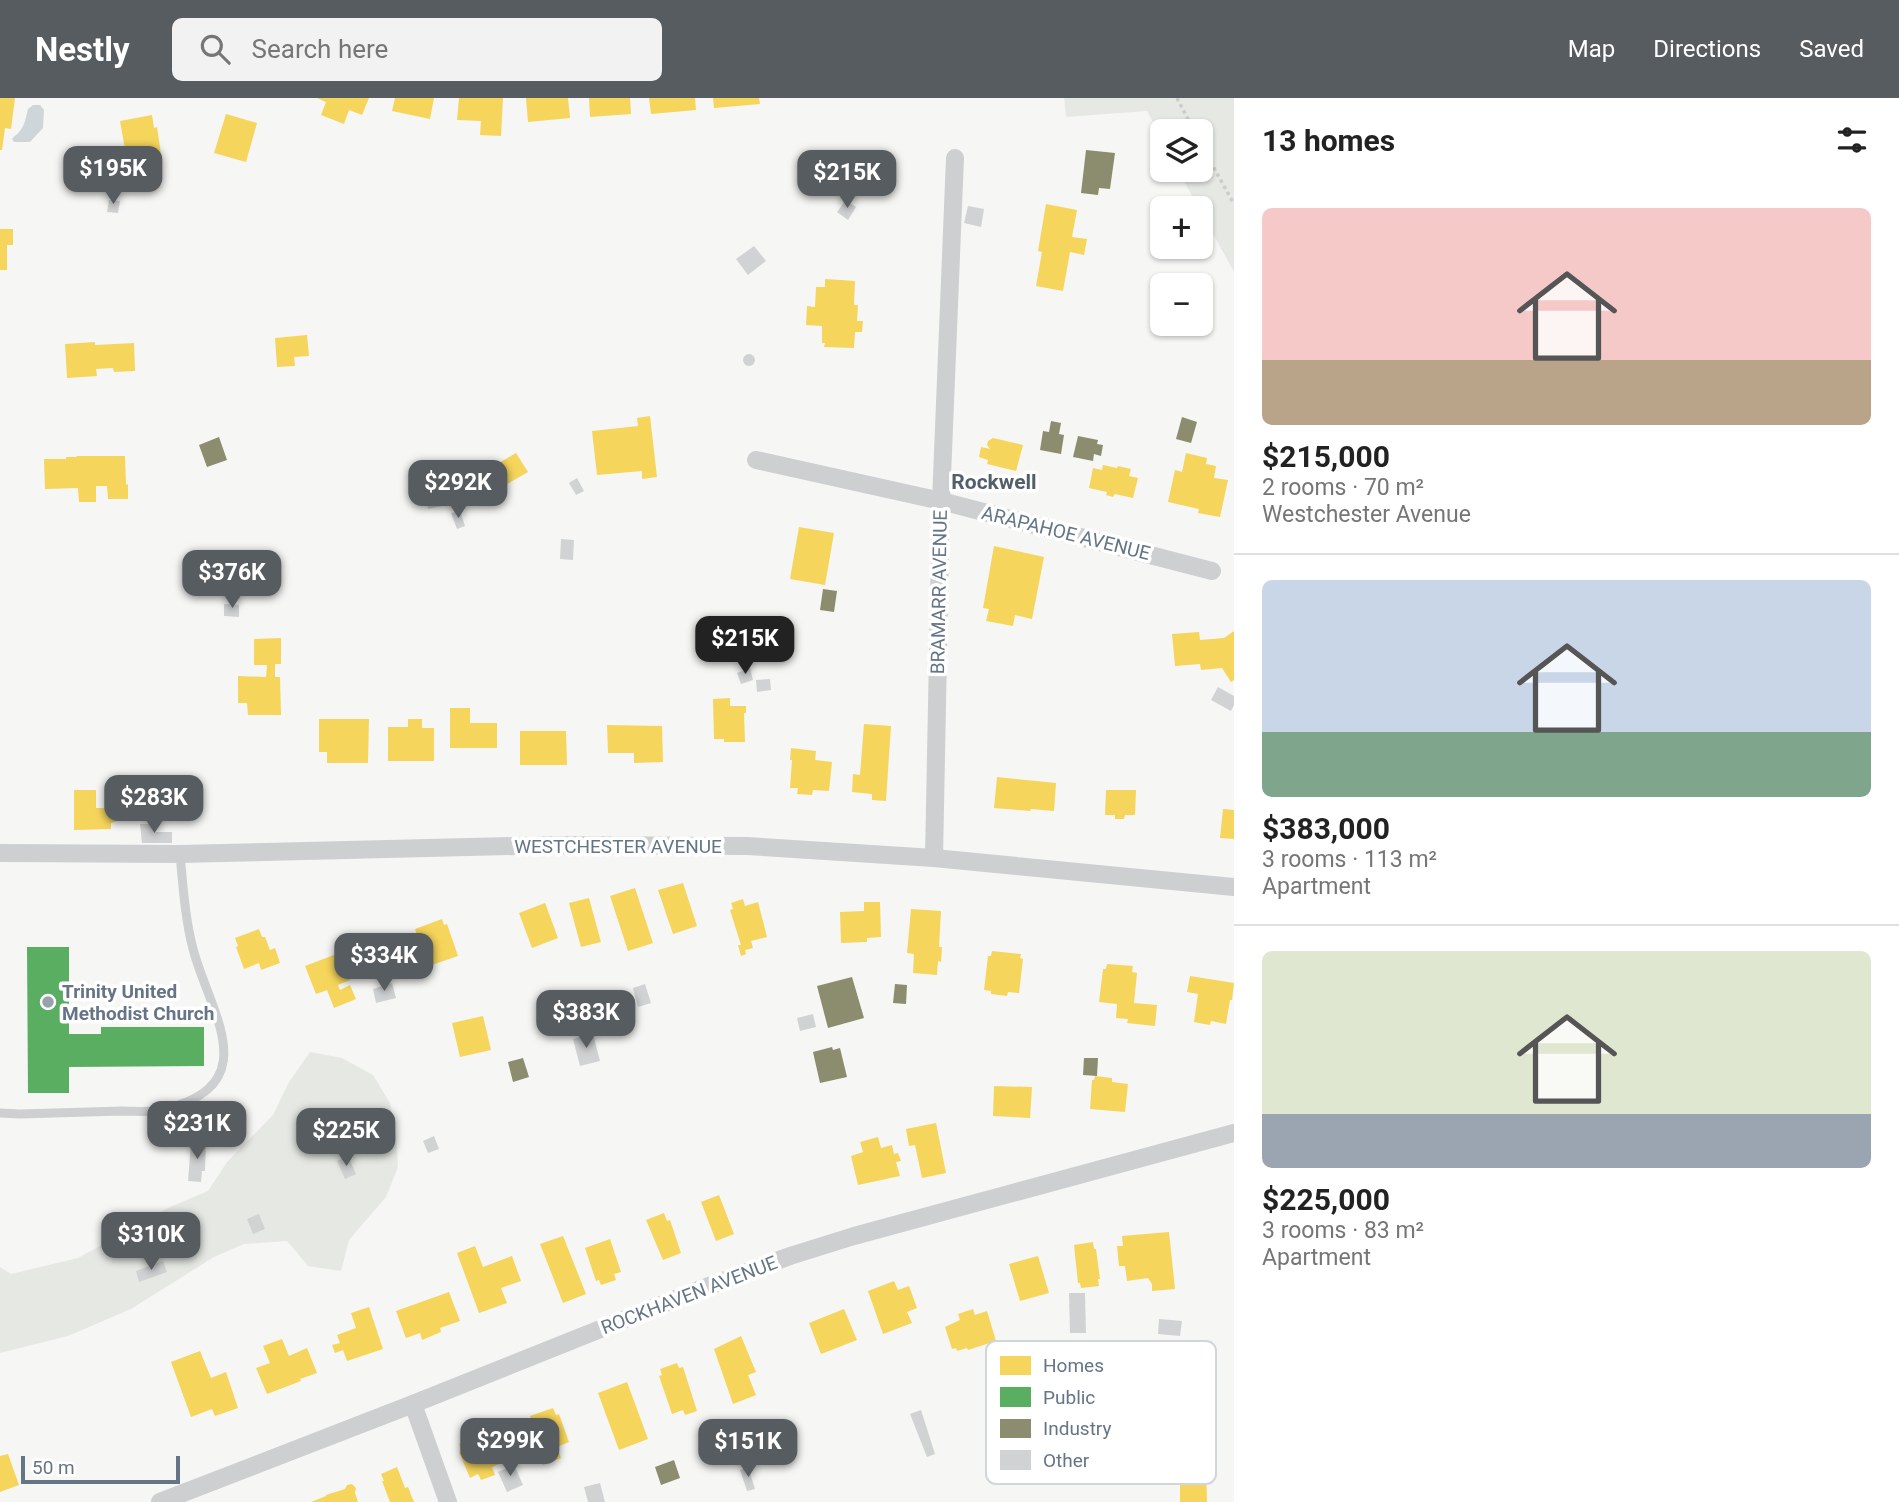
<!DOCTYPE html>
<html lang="en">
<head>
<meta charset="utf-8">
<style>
  :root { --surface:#fff; --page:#f2f2f2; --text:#222; --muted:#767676; --line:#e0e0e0; --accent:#575c61 }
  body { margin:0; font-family:Roboto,sans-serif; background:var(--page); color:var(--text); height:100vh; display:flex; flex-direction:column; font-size:26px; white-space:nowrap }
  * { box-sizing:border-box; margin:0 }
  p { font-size:23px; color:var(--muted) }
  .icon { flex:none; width:38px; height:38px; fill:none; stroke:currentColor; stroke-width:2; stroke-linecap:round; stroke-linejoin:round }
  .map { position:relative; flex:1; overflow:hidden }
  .sheet { display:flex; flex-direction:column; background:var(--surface); width:665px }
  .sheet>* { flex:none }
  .buttons { position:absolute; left:1150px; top:21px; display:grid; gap:14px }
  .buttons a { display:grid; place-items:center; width:63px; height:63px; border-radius:10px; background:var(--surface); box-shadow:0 2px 5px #0004; font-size:35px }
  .scale { position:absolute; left:21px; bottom:18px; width:159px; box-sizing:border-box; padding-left:7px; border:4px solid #657586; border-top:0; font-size:19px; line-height:24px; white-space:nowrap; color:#657586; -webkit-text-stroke:5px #fff; paint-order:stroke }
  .price { position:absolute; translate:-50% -60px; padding:0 16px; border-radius:14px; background:var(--accent); color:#fff; font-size:23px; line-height:46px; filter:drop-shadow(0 2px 4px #0008) }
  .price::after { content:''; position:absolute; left:50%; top:42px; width:21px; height:16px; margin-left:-10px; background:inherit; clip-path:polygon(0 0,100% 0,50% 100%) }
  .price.selected { background:#222; color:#fff }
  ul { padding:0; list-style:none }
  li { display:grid; align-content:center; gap:14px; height:371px; padding:0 28px }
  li+li { border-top:2px solid var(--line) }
  li span { display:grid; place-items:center; height:217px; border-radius:10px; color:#555 }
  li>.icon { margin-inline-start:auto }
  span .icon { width:126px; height:126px; fill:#fffc; stroke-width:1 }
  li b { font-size:30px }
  h2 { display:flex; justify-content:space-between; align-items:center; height:84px; padding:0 28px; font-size:30px }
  header { display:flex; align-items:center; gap:42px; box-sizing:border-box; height:98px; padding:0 35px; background:var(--accent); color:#fff }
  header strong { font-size:33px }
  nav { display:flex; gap:38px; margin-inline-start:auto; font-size:24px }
  .search { width:490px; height:63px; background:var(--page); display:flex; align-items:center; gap:18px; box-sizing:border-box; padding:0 24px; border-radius:10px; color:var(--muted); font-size:26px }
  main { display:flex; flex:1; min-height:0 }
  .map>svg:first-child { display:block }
  .green { fill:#e6e9e3 }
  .water { fill:#cfd6da }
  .homes { fill:#f6d55c }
  .public { fill:#5aae61 }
  .industry { fill:#8c8c6e }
  .building { fill:#d1d2d3 }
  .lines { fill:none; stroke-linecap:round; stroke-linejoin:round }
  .path { stroke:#ccc; stroke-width:3.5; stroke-dasharray:3.5 3.5; stroke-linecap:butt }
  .lane { stroke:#cdcfd0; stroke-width:9 }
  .street { stroke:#cdcfd0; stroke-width:18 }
  .poi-dot { fill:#98a2ad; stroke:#fff; stroke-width:2.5 }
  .labels { text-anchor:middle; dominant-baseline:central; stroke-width:7; stroke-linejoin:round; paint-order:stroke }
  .street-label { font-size:19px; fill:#657586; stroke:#fff }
  .poi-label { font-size:19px; font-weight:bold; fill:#657586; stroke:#fff; text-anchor:start }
  .neighbourhood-label { font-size:21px; font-weight:bold; fill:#535f6b; stroke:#fff }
  .key { fill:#fff; stroke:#d1d6db; stroke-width:2 }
  .key-label { font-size:19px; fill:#657586 }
</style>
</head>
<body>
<header>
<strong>Nestly</strong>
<div class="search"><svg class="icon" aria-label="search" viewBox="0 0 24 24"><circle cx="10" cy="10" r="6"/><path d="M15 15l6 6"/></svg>Search here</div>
<nav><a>Map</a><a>Directions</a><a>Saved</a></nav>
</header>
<main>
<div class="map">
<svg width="1234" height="1404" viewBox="0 0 1234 1404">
  <rect width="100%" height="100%" fill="#f6f6f5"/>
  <g class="green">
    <polygon points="1064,0 1234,0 1234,174 1178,72 1200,72 1200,33 1162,33 1162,41 1147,13 1066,19"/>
    <polygon points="310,954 342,960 373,977 390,1005 396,1037 398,1069 386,1099 349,1142 341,1173 308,1168 287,1143 244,1146 214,1159 131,1211 68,1238 0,1255 0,1169 11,1176 78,1160 170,1109 208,1093 227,1064 273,1017 289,984"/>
  </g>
  <path class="water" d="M33,7H40L44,12L43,30L30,44H14L12,41C14,38 17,37 19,34C25,28 26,18 28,11Z"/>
  <g class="homes">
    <polygon points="0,0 15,0 11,31 5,30 2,52 0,52"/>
    <polygon points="317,0 369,0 362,17 349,12 344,26 321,17 326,4"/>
    <polygon points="395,0 434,0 430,21 392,13"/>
    <polygon points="459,0 503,0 501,38 480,37 481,23 457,22"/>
    <polygon points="526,0 568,0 570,20 528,24"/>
    <polygon points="589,0 630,0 631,16 590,19"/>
    <polygon points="649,0 695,0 696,12 651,16"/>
    <polygon points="713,0 759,0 760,6 714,10"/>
    <polygon points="226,16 257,25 246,64 214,55"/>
    <polygon points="152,17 154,30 157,29 162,63 128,68 120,23"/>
    <polygon points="1046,106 1077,112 1072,139 1087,141 1084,157 1070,154 1063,193 1036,188 1042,154 1038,153"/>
    <polygon points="0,131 13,131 13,147 7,147 7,172 0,172"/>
    <polygon points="825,181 855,183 854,207 858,207 857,223 863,223 862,234 855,234 854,250 824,249 825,245 822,245 822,228 806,227 807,208 815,209 816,189 825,189"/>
    <polygon points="307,237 309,258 294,259 295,268 277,269 275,240"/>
    <polygon points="95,244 95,247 134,245 135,273 114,274 113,270 96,271 97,278 67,280 65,246"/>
    <polygon points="650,318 657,379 642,381 642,373 597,377 592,333 638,328 637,320"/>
    <polygon points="993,340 1023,347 1016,373 987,366 988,362 979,359 981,349 990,351 987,347 988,343"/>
    <polygon points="516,355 528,374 495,393 484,374"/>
    <polygon points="1186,355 1207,360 1206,366 1216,368 1214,380 1228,382 1220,419 1198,415 1199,411 1168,404 1175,372 1182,374"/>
    <polygon points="76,358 125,358 126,387 128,386 128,401 108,401 107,388 96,388 96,404 79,404 78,390 45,391 44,361 66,361 66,359 77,359"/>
    <polygon points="1103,367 1117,370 1118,368 1131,371 1129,378 1138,380 1133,400 1115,396 1113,399 1106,397 1107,394 1089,390 1093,370 1102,372"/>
    <polygon points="799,429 834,435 825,487 790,481"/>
    <polygon points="994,448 1044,459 1032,521 1015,517 1013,528 986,523 989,511 983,510"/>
    <polygon points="1234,533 1234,582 1231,584 1222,570 1201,572 1200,566 1175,568 1172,536 1199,534 1200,542 1224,540"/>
    <polygon points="281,540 281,566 275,566 275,579 280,579 281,617 248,617 247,605 238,605 238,578 266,579 267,567 254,567 254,541"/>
    <polygon points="730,600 730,608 746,608 746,615 744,615 745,644 724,644 724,641 714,641 713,601"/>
    <polygon points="450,610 470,610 470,625 497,625 497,650 450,650"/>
    <polygon points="319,621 369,621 368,665 327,665 327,654 319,654"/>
    <polygon points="408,621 422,621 422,630 434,630 434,663 388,663 388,629 408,629"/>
    <polygon points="864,626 891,628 886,703 872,702 872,696 852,694 853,676 860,677"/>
    <polygon points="607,627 662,628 663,664 634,665 634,655 608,655"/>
    <polygon points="520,633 566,633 567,667 520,667"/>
    <polygon points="791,650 816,653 815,662 832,664 829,693 813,692 812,697 797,696 798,690 790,690 792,662 790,662"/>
    <polygon points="997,679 1056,685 1054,713 1031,711 1030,713 994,710"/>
    <polygon points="117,687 140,688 140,721 117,722 117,723 111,725 111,731 74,732 74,692 96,692 96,710 116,710"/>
    <polygon points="1106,692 1136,692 1135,717 1125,717 1124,721 1115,721 1115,717 1105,717"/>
    <polygon points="1223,711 1234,712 1234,741 1220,740"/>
    <polygon points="683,785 697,828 673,836 658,792"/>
    <polygon points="635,790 653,845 628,853 610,798"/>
    <polygon points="589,800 601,844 581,849 569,805"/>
    <polygon points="743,801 745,808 758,804 767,839 751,843 753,850 745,852 746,856 741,858 738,847 741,847 730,812 733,811 731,805"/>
    <polygon points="864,804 880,804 881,839 867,840 867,844 841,845 840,814 864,813"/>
    <polygon points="545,805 558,840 532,850 519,815"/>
    <polygon points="911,811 941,813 939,849 942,849 941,864 938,863 937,877 913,875 914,856 907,855"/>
    <polygon points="442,821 444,827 447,826 458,858 426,869 427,872 409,878 397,844 417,837 415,831"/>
    <polygon points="259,831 262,839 265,839 270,852 275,850 280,865 261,872 259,865 244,871 236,849 238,848 235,840"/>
    <polygon points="992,853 1021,856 1020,860 1023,861 1019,895 1008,894 1007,898 991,896 991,893 984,892 988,858 991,858"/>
    <polygon points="339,855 350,882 338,887 340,892 350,887 356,901 334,910 327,892 316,896 305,868"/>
    <polygon points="1107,866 1133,868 1132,874 1137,875 1134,905 1157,907 1155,928 1127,925 1128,921 1116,920 1117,906 1099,904 1103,871 1106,871"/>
    <polygon points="1190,878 1234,885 1232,902 1230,902 1226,926 1211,923 1210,927 1194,924 1198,896 1187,894"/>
    <polygon points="483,918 491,952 460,959 452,925"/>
    <polygon points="1095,978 1112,980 1112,984 1128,986 1125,1014 1090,1011 1092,982 1094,982"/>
    <polygon points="994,988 1032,989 1030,1020 993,1018"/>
    <polygon points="936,1025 946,1075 922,1080 915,1047 909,1048 906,1031"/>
    <polygon points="878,1039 881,1050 892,1047 894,1056 898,1055 901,1063 896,1064 900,1078 858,1087 851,1058 863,1054 860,1044"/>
    <polygon points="719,1097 734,1136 716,1143 701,1104"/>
    <polygon points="664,1115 667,1123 670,1122 681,1155 663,1162 646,1122"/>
    <polygon points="1169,1134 1175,1191 1152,1193 1152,1186 1148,1180 1127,1183 1125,1168 1119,1168 1117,1148 1123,1148 1122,1138"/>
    <polygon points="563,1138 586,1196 563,1205 540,1146"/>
    <polygon points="610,1141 621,1174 614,1176 616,1182 601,1187 599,1182 596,1183 585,1150"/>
    <polygon points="1093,1144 1094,1151 1096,1151 1100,1181 1098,1181 1099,1188 1081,1190 1080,1185 1078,1185 1074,1147"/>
    <polygon points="475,1148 483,1169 512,1158 521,1183 501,1190 507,1205 479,1215 457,1155"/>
    <polygon points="1038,1158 1049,1195 1020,1203 1009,1166"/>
    <polygon points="894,1183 898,1192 909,1188 917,1210 907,1214 912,1225 883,1236 868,1193"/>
    <polygon points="449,1194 460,1223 440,1230 441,1234 422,1242 420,1235 406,1240 396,1213"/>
    <polygon points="369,1209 383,1251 347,1263 343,1252 335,1255 332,1247 340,1245 337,1237 356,1230 351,1215"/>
    <polygon points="844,1211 857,1242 821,1256 809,1225"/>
    <polygon points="973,1211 975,1217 987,1213 996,1243 968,1252 967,1250 957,1253 956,1250 952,1251 945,1229 960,1222 958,1216"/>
    <polygon points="741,1238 756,1274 748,1277 756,1297 733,1306 714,1251"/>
    <polygon points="282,1241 289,1258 307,1250 317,1275 300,1281 301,1283 267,1296 256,1270 270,1265 263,1248"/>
    <polygon points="200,1253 211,1280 226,1274 238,1310 215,1318 212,1311 191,1319 171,1264"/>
    <polygon points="677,1265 679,1270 683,1269 697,1313 685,1317 683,1312 672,1316 659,1278 662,1277 660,1271"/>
    <polygon points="627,1284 648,1341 619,1352 598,1295"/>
    <polygon points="553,1310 556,1317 559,1316 569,1344 557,1349 561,1360 543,1367 537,1353 540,1352 531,1326 533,1325 530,1318"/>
    <polygon points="502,1337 511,1361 492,1369 495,1377 481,1382 478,1376 470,1380 459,1354 462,1353 459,1346 479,1338 482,1345"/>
    <polygon points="8,1356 19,1387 0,1394 0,1358"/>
    <polygon points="1180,1368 1206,1368 1207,1404 1180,1404"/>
    <polygon points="397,1369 405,1390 408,1389 414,1404 390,1404 382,1383 384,1383 381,1376"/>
    <polygon points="352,1386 356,1390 355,1395 358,1404 311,1404 326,1398 326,1397 345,1391 347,1387"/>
  </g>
  <polygon class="public" points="27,849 69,849 69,936 101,936 101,929 204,929 204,968 69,969 69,995 28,995"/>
  <g class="industry">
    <polygon points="1086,52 1115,55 1110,91 1099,90 1098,97 1081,95"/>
    <polygon points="1182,319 1197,324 1191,345 1176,341"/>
    <polygon points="1051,323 1061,325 1059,336 1064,337 1061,356 1040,352 1043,333 1049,334"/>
    <polygon points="1078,338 1098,342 1097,346 1103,347 1101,358 1094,356 1093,363 1073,359"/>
    <polygon points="219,339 227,362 207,369 199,347"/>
    <polygon points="823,491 837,493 834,514 820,512"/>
    <polygon points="852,879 864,920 828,930 817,888"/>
    <polygon points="895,886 907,887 906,906 893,905"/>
    <polygon points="832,949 833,952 840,950 847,979 820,985 813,954"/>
    <polygon points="523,960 529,979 513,984 508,964"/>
    <polygon points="1084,960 1098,960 1097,978 1083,977"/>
    <polygon points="757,1330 766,1358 755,1362 746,1333"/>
    <polygon points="674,1362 680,1380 661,1387 655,1369"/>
  </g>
  <g class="building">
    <polygon points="109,102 120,103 118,115 107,114"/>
    <polygon points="846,102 856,109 848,122 837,114"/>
    <polygon points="968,108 984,111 981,129 964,125"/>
    <polygon points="754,148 766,163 748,177 736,161"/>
    <circle cx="749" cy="262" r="6"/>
    <polygon points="577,380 584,393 576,397 569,385"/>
    <polygon points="445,397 447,407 428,411 426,400"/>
    <polygon points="460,413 465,428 457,431 451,415"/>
    <polygon points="561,441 574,442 573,462 560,461"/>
    <polygon points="224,506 239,507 239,519 224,518"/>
    <polygon points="753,531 771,534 767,560 749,558"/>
    <polygon points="750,570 753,582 741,586 737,575"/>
    <polygon points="770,581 771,592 757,594 756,582"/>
    <polygon points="1218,589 1234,598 1234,607 1231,613 1211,602"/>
    <polygon points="140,726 155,726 155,734 172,734 172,745 142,745"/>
    <polygon points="392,885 396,900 376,905 373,891"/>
    <polygon points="645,886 651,905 638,909 633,890"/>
    <polygon points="813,916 816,929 800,933 797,920"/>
    <polygon points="593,936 600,963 580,968 573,941"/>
    <polygon points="355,1014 362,1035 343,1042 335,1022"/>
    <polygon points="434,1038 439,1051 428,1055 423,1043"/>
    <polygon points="191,1044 206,1045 205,1073 202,1073 201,1084 188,1083"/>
    <polygon points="348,1058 356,1076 345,1081 337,1063"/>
    <polygon points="259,1116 265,1131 253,1136 247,1121"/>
    <polygon points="163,1163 167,1174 139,1184 136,1173"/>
    <polygon points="1069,1195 1085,1195 1086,1235 1070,1235"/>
    <polygon points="1159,1221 1182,1223 1180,1238 1158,1236"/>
    <polygon points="921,1312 935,1356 927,1359 910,1316"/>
    <polygon points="728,1346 732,1360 722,1363 718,1350"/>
    <polygon points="514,1367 523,1387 507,1394 498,1374"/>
    <polygon points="748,1369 755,1391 747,1393 740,1372"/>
    <polygon points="600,1385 605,1404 588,1404 584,1389"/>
  </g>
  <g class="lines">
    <g class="path">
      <polyline points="1177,0 1194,33"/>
      <polyline points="1200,45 1234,106"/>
    </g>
    <path class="lane" d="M0,1015L20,1016C54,1015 88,1014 122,1013C136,1013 152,1015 165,1011C266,986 210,915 193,851C185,820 183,788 180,756"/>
    <g class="street">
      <polyline points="756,362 941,403 1212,473"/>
      <polyline points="0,755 180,756 557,747 747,748 934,760 1234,789"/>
      <polyline points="934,760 941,403 955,60"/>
      <polyline points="413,1306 448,1404"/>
      <polyline points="160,1404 413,1306 693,1194 790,1158 854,1138 1234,1035"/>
    </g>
  </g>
  <circle class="poi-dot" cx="48" cy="904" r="7"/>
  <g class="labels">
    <g class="street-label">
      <text transform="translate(1066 435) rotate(14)">ARAPAHOE AVENUE</text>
      <text transform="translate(939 494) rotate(-89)">BRAMARR AVENUE</text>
      <text x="618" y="748">WESTCHESTER AVENUE</text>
      <text transform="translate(689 1197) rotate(-21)">ROCKHAVEN AVENUE</text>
    </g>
    <g class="poi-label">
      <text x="62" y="893">Trinity United<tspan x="62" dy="22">Methodist Church</tspan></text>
    </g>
    <g class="neighbourhood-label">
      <text x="994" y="384">Rockwell</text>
    </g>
  </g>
  <rect x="986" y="1243" width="230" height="143" rx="10" class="key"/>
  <rect x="1000" y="1258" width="31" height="19" fill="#f6d55c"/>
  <rect x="1000" y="1289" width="31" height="20" fill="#5aae61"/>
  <rect x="1000" y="1321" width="31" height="19" fill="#8c8c6e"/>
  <rect x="1000" y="1352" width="31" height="20" fill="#d1d2d3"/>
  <g class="key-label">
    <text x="1043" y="1274">Homes</text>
    <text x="1043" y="1306">Public</text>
    <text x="1043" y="1337">Industry</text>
    <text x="1043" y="1369">Other</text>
  </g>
</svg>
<div class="buttons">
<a><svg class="icon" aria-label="layers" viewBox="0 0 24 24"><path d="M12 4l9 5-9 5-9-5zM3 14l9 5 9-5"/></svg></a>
<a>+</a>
<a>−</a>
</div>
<div class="scale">50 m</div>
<b class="price" style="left:113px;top:108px">$195K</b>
<b class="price" style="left:847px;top:112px">$215K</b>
<b class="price" style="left:458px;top:422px">$292K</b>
<b class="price" style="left:232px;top:512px">$376K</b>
<b class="price selected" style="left:745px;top:578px">$215K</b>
<b class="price" style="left:154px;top:737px">$283K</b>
<b class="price" style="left:384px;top:895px">$334K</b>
<b class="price" style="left:586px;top:952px">$383K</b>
<b class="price" style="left:197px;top:1063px">$231K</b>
<b class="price" style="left:346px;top:1070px">$225K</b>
<b class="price" style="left:151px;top:1174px">$310K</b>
<b class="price" style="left:510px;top:1380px">$299K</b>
<b class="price" style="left:748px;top:1381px">$151K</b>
</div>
<section class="sheet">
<h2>13 homes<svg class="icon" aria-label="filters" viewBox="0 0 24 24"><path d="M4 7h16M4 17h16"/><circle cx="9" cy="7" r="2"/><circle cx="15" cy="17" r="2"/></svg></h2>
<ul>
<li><span style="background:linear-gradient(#f6c9c9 70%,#b9a48a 0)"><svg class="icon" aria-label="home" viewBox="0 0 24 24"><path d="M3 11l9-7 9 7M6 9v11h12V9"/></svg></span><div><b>$215,000</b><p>2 rooms · 70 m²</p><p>Westchester Avenue</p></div></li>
<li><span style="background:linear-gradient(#c9d6e8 70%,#7fa58c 0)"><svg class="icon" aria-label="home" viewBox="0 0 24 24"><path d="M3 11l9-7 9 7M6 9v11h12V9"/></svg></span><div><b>$383,000</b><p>3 rooms · 113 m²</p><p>Apartment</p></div></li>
<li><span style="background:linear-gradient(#dfe7d0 75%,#9aa5b1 0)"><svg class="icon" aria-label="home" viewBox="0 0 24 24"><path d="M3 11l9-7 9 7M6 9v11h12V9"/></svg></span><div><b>$225,000</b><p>3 rooms · 83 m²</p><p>Apartment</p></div></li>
</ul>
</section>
</main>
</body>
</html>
